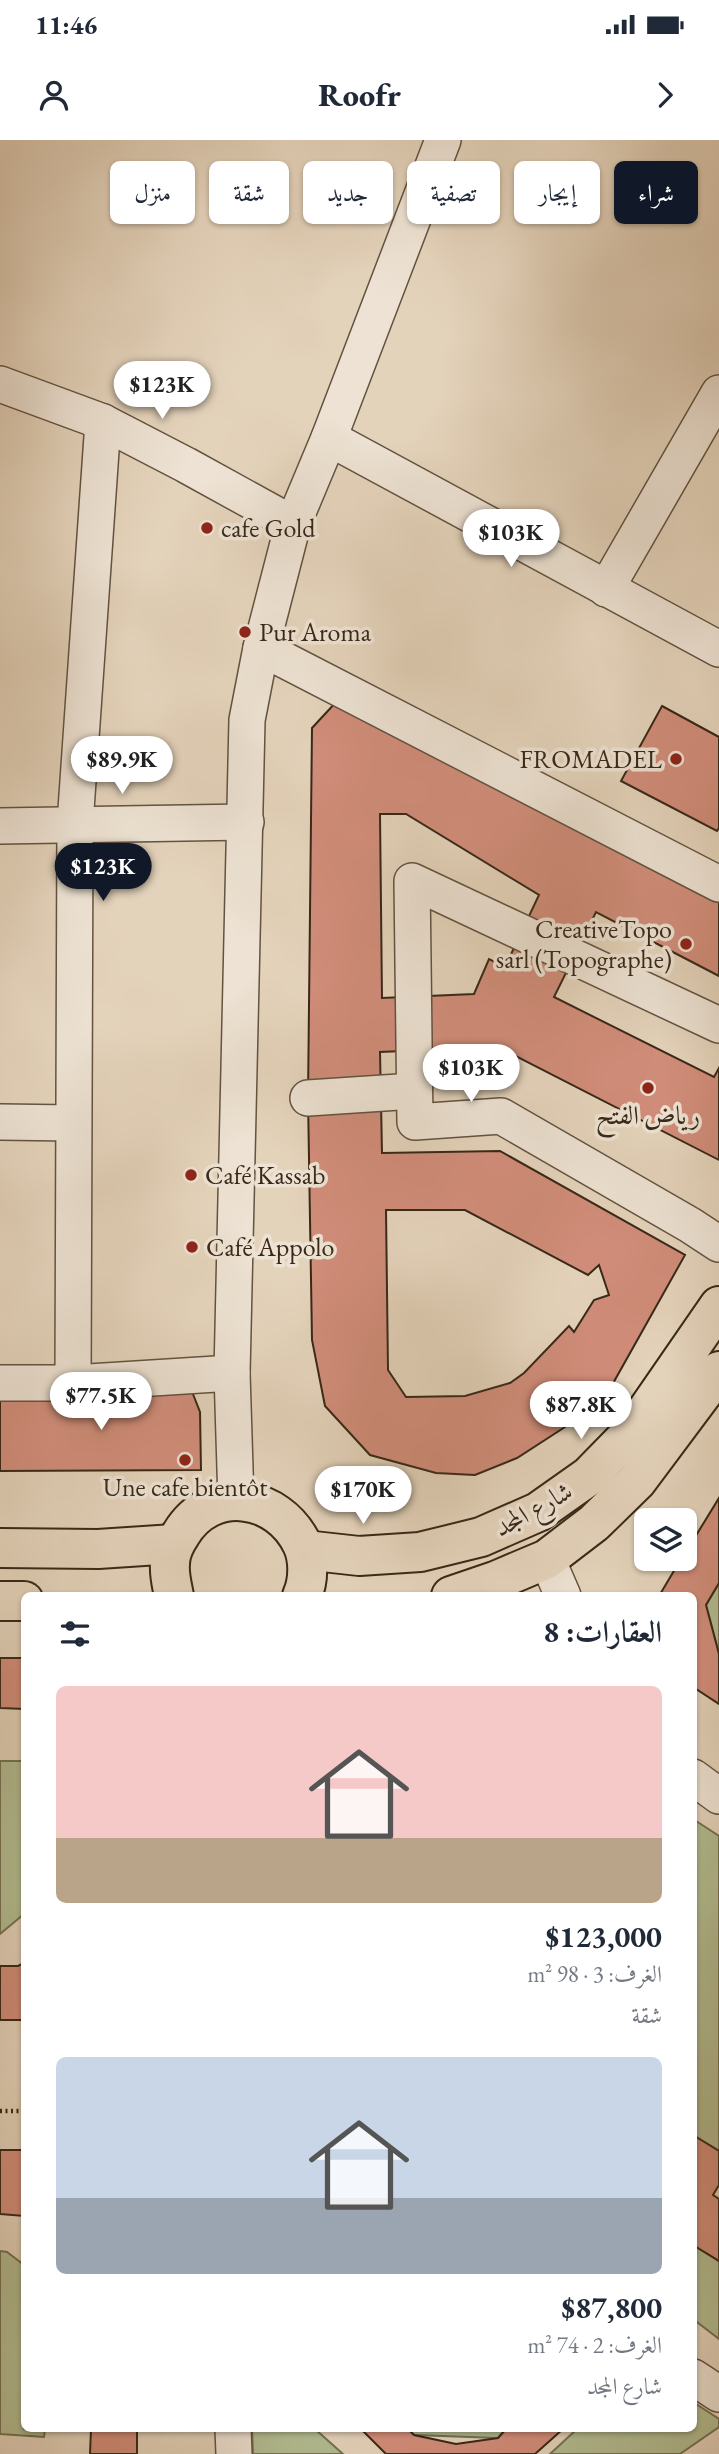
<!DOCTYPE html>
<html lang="ar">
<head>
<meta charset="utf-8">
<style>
  :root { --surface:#fff; --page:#f6f6f7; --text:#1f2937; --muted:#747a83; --accent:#111827 }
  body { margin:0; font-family:"EB Garamond",Amiri,serif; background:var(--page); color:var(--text); direction:rtl; height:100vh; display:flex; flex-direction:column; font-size:26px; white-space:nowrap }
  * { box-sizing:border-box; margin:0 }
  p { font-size:23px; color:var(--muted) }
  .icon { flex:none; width:38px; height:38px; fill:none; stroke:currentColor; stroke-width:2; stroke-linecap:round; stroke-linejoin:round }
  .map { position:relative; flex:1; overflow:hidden; direction:ltr }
  .drawer { position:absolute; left:21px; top:1452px; width:676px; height:840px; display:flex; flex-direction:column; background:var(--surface); border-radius:10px; box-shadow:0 2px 5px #0004; direction:rtl }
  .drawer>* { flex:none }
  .top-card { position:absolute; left:21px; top:21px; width:677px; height:63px; direction:rtl; display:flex; gap:14px }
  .buttons { position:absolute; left:634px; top:1368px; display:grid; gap:14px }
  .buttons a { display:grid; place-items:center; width:63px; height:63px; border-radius:10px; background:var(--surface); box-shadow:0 2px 5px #0004; font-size:35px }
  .price { position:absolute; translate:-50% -60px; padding:0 16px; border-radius:24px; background:#fff; color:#222; font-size:23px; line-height:46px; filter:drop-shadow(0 2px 4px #0008) }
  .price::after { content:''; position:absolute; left:50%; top:42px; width:21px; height:16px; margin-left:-10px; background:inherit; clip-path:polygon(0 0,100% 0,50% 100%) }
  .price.selected { background:var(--accent); color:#fff }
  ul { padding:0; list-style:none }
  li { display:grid; align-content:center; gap:14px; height:371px; padding:0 35px }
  li span { display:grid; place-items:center; height:217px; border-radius:10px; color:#555 }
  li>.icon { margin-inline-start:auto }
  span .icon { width:126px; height:126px; fill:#fffc; stroke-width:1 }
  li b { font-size:30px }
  h2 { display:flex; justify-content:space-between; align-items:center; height:84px; padding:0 35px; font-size:30px }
  .tag { padding:0 24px; border-radius:10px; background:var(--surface); box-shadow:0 2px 5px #0004; font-size:24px; line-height:63px }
  .tag.selected { background:var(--accent); color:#fff }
  .status { display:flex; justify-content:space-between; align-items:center; height:49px; padding:0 35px; background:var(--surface); direction:ltr }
  .status svg { height:19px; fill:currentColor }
  header { display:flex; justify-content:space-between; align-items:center; height:91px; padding:0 35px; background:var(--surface); font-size:32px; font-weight:800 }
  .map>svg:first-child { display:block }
  .green { fill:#b2bc91; stroke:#747254; stroke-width:2 }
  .building { fill:#d18d7a; stroke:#372817; stroke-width:2; fill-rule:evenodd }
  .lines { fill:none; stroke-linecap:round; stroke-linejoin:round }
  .minor-casing { stroke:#625340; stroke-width:38 }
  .major-casing { stroke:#372817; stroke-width:42 }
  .path { stroke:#372817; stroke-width:4.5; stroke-dasharray:2 3.5; stroke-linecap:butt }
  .minor { stroke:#ede2d3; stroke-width:35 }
  .major { stroke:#e4d3bb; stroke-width:38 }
  .poi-dot { fill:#8f2418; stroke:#ede2d3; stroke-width:2.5 }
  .labels { text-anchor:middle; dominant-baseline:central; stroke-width:7; stroke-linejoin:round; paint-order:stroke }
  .poi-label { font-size:26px; fill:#372817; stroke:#ede2d3; text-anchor:start }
  .street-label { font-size:26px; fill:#372817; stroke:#ede2d3 }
</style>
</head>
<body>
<div class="status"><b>11:46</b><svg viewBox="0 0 49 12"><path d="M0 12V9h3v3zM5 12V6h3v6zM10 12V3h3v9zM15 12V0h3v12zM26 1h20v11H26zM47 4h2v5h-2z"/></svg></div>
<header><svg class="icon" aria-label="forward" viewBox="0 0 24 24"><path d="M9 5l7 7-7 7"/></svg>Roofr<svg class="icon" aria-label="person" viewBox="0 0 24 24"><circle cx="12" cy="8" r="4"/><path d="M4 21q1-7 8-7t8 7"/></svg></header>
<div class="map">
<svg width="719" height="2314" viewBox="0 0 719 2314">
  <rect width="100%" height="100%" fill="#e4d3bb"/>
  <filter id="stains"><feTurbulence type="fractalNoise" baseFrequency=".00286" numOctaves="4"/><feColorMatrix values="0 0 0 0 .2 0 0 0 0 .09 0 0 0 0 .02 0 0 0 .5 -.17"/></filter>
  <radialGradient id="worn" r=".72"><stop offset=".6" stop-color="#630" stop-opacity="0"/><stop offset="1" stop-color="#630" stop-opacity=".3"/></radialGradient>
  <g class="green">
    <polygon points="719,1443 719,1514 706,1465"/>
    <polygon points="0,1621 24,1621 24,1774 0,1794"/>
    <polygon points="693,1679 719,1696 719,2011 693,1995"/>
    <polygon points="693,2105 719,2121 719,2199 693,2179"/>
    <polygon points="0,2111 7,2112 24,2125 24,2289 45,2289 44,2297 0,2294"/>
    <polygon points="693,2262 719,2279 719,2287 680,2314 550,2314 577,2289 693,2289"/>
    <polygon points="252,2289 315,2289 343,2314 253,2314"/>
    <polygon points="408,2289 506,2289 498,2298 414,2295"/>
  </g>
  <g class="building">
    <path d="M337,561L719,762V836L596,772L554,857L714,937L719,928V1020L498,907L380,912L382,1013L500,1011L685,1115L607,1254L565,1287L517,1318L475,1335L436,1333L370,1315L325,1266L312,1200L308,958L312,588ZM380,674H406L539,755L505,827L489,819L474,854L382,858ZM386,1070H465L588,1135L599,1125L609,1155L594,1160L574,1192L569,1186L524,1233L510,1243L465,1256L406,1257L388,1230Z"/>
    <polygon points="662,566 719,597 719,688 717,691 621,641"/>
    <polygon points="191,1249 200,1272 201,1330 0,1331 0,1258"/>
    <polygon points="719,1358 719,1443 706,1465 719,1514 719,1564 693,1547 693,1456 659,1456 681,1419 684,1419 684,1415"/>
    <polygon points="0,1518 24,1518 24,1569 0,1568"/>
    <polygon points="24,1823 24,1880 0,1880 0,1826 18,1826"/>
    <polygon points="693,1995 719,2011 719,2045 713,2055 719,2059 719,2121 693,2105"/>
    <polygon points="0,2010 24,2010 24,2076 0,2074"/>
    <polygon points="91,2289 137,2289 137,2314 90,2314"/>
    <polygon points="361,2289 408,2289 414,2295 456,2304 498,2298 506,2289 563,2289 535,2314 386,2314"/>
  </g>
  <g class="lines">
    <g class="minor-casing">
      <g id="minor">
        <polyline points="0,244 103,282 186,325 293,384"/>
        <polyline points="329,298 719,509"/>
        <polyline points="606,449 719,253"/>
        <polyline points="261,508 719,744"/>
        <polyline points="0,686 246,682"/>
        <polyline points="719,885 412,741 415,982 501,976 690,1085 719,1104"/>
        <polyline points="308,958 414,951"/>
        <polyline points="0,982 73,983"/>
        <polyline points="0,1243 73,1243 232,1233"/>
        <polyline points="73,1243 75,684 103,282"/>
        <polyline points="236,1361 232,1233 247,580 261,508 293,384 329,298 443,0"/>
        <polyline points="547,1419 563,1456"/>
        <polyline points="693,1637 719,1656"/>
        <polyline points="693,2237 719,2254"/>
        <polyline points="233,2289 234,2314"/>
      </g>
    </g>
    <g class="major-casing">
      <g id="major">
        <polyline points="0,1408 98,1409 174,1404"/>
        <polyline points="305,1410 359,1416 420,1412 481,1397 538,1372 589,1336 632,1292 719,1166"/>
        <path d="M174,1456C172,1445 169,1435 170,1424C170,1413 175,1403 181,1394C211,1344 278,1354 302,1404C309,1419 309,1440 302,1456"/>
        <polyline points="451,1456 495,1441 547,1419 594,1383 637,1341 719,1231"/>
        <polyline points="0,1461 24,1461"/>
      </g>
    </g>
    <polyline class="path" points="0,1971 24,1971"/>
    <use href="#minor" class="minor"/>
    <use href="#major" class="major"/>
  </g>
  <g class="poi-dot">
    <circle cx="207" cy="388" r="7"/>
    <circle cx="245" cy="492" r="7"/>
    <circle cx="676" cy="619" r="7"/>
    <circle cx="686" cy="804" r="7"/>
    <circle cx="648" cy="948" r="7"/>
    <circle cx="191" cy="1035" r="7"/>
    <circle cx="192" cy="1107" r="7"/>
    <circle cx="185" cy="1320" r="7"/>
  </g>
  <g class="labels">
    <g class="poi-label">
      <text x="221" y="388">cafe Gold</text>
      <text x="259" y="492">Pur Aroma</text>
      <text x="662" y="619" text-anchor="end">FROMADEL</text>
      <text x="672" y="789" text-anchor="end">CreativeTopo<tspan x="672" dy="30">sarl (Topographe)</tspan></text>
      <text x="648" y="975" text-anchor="middle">رياض الفتح</text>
      <text x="205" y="1035">Café Kassab</text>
      <text x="206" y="1107">Café Appolo</text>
      <text x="185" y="1347" text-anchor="middle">Une cafe bientôt</text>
    </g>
    <g class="street-label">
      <text transform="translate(533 1369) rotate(-29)">شارع المجد</text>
    </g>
  </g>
  <rect width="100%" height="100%" filter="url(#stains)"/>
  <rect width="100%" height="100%" fill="url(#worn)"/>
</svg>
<div class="buttons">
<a><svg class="icon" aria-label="layers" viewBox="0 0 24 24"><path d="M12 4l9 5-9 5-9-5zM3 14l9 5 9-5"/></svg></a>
</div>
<b class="price" style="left:162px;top:281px">$123K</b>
<b class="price" style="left:511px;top:429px">$103K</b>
<b class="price" style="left:122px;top:656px">$89.9K</b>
<b class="price selected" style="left:103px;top:763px">$123K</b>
<b class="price" style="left:471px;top:964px">$103K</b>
<b class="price" style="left:101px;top:1292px">$77.5K</b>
<b class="price" style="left:581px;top:1301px">$87.8K</b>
<b class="price" style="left:363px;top:1386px">$170K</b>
<div class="top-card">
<a class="tag selected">شراء</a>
<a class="tag">إيجار</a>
<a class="tag">تصفية</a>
<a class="tag">جديد</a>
<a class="tag">شقة</a>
<a class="tag">منزل</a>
</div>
<section class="drawer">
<h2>العقارات: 8<svg class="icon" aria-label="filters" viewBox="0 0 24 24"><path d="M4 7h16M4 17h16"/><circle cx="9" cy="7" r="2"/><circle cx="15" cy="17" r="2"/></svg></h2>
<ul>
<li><span style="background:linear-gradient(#f6c9c9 70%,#b9a48a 0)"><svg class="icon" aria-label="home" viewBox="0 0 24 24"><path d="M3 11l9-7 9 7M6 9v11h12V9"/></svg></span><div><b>$123,000</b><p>الغرف: 3 · 98 m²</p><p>شقة</p></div></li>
<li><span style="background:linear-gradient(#c9d6e8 65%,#9aa5b1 0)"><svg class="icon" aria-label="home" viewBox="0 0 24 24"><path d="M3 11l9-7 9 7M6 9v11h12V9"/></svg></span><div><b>$87,800</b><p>الغرف: 2 · 74 m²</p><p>شارع المجد</p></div></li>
</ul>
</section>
</div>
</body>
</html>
